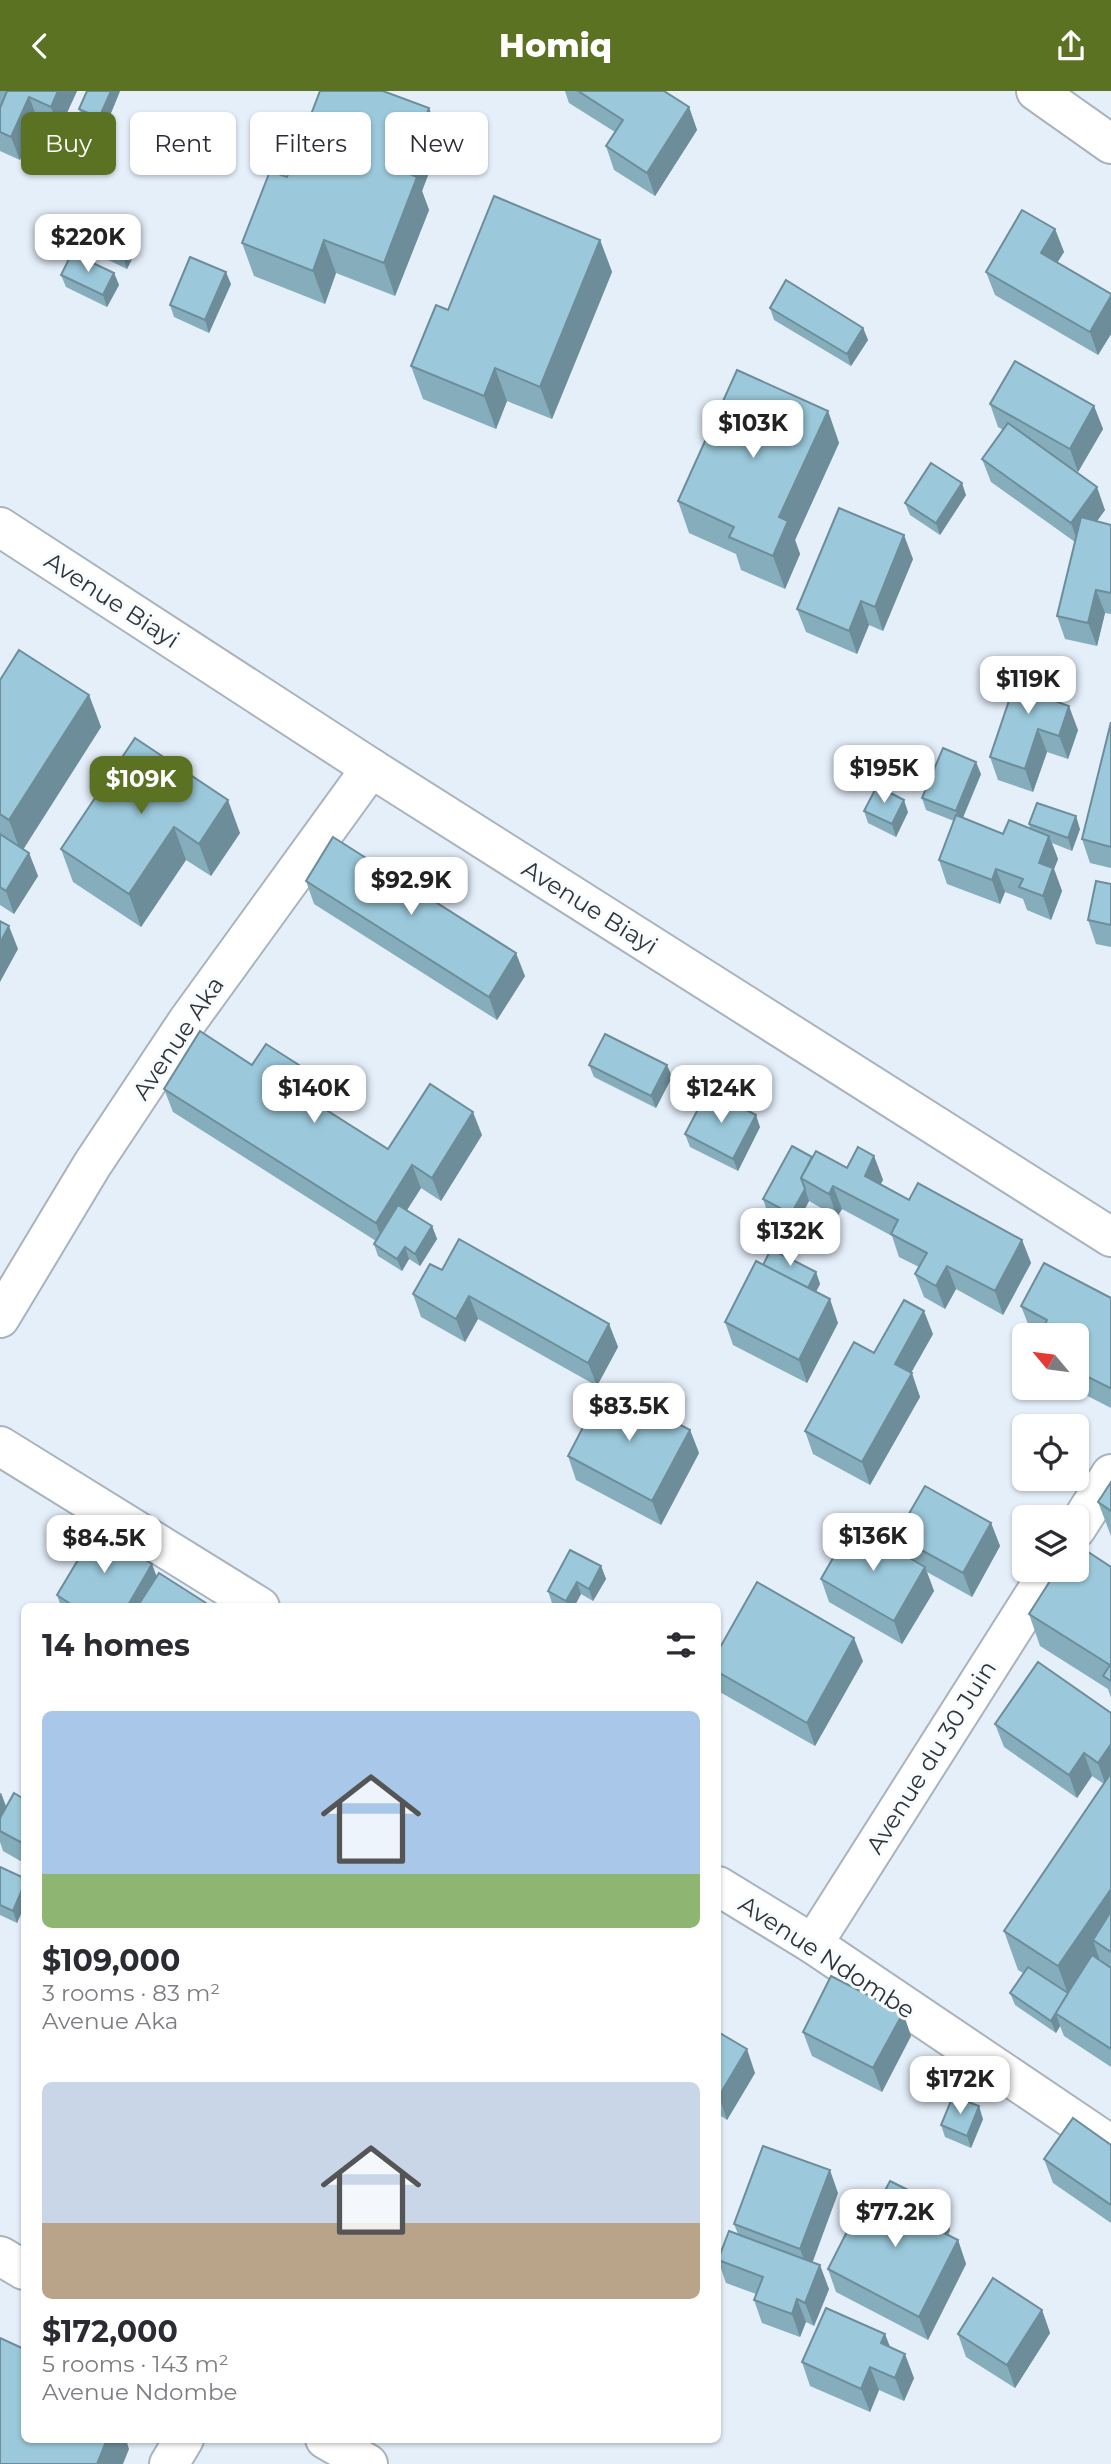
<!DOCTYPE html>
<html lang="en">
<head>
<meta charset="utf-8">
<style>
  :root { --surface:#fff; --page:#f2f2f3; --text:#2b2b33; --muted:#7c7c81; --accent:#5b7223 }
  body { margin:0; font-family:Montserrat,sans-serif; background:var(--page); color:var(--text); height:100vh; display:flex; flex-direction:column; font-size:26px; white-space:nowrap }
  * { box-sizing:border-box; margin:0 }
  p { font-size:23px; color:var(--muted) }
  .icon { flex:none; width:38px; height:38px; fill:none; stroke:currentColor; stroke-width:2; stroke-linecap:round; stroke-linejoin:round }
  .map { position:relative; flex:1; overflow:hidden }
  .details { position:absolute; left:21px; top:1512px; width:700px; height:840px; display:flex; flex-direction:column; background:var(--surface); border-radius:10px; box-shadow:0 2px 5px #0004 }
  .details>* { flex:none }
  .banner { position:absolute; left:21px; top:21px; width:700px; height:63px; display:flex; gap:14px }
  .needle { width:46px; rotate:299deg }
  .tools { position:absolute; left:1012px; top:1232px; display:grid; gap:14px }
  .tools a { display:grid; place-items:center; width:77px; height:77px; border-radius:10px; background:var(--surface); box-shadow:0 2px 5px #0004; font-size:35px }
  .price { position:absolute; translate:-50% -60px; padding:0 16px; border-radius:14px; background:#fff; color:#222; font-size:23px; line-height:46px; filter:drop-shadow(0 2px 4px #0008) }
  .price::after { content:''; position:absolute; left:50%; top:42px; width:21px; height:16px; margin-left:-10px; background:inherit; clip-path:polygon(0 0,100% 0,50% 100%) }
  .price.current { background:var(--accent); color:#fff }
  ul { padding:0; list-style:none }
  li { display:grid; align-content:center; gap:14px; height:371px; padding:0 21px }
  li span { display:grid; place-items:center; height:217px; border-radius:10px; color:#555 }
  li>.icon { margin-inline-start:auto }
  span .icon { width:126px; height:126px; fill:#fffc; stroke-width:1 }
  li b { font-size:30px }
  h2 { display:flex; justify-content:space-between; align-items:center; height:84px; padding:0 21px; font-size:30px }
  .pill { padding:0 24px; border-radius:10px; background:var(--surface); box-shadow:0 2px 5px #0004; font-size:24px; line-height:63px }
  .pill.current { background:var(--accent); color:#fff }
  header { display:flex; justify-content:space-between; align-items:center; height:91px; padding:0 21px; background:var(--accent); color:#fff; font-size:32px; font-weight:800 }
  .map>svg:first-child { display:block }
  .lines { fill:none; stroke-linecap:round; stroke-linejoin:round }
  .minor-casing { stroke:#a9b3bd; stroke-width:42 }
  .tertiary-casing { stroke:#a9b3bd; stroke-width:42 }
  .minor { stroke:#fff; stroke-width:38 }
  .tertiary { stroke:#fff; stroke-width:38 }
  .wall { fill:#85adbc }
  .shaded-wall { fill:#6c8d99 }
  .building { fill:#9bc9db; stroke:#6c8d99; stroke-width:2 }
  .labels { text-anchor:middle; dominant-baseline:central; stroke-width:6; stroke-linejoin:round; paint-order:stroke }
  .street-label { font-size:24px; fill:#313539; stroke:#f9fcfe }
</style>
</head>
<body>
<header><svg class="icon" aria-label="back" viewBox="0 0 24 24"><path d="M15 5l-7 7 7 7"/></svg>Homiq<svg class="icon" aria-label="share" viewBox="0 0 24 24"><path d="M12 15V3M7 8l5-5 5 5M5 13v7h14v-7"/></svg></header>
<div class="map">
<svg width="1111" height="2373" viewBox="0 0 1111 2373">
  <rect width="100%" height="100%" fill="#e5effa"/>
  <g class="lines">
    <g class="minor-casing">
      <g id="minor">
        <polyline points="1036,0 1111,53"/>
        <polyline points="0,1227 92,1074 187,931 371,677"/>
        <polyline points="0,1355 260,1516"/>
        <polyline points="1076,1438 1111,1383"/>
        <polyline points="718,1795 813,1853 1111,2054"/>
        <polyline points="813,1853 1050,1479"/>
        <polyline points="0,2165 24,2179"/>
        <polyline points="325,2348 368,2373"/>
        <polyline points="169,2373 184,2348"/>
      </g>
    </g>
    <g class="tertiary-casing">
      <polyline id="tertiary" points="0,436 371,677 1111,1146"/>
    </g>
    <use href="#minor" class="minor"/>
    <use href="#tertiary" class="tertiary"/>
  </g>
  <g class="wall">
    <polygon points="0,0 77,0 59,39 38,29 20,69 0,60"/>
    <polygon points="120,0 104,39 83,31 79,18"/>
    <polygon points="565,0 664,0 689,16 697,39 655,105 614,79 606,55 615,41 569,12"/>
    <polygon points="429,17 441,50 422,100 429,119 395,205 336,182 325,213 254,185 242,152 287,86"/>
    <polygon points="1055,138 1064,161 1057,171 1111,203 1111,243 1098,264 995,204 986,181"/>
    <polygon points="133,146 137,158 127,178 98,164 93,152"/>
    <polygon points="600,149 612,181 552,328 507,310 496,338 423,308 411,275 448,219"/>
    <polygon points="114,182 119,194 107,216 66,196 61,184"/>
    <polygon points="231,193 209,242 174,226 170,214"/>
    <polygon points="770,217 863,237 868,249 851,275 774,229"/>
    <polygon points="990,313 1094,315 1103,338 1078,381 1070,377 1105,419 1097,430 1111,434 1111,523 1105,522 1097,555 1065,548 1057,525 1075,451 991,391 982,368 1003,339 998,336"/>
    <polygon points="828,320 839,352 795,449 800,463 785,498 741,479 736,463 689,442 678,410"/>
    <polygon points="966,404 940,444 910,424 905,412"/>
    <polygon points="913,468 883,540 869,534 857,563 806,541 797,518"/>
    <polygon points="1055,582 1063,605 1061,612 1078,639 1068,668 1047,661 1033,701 998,689 990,666"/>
    <polygon points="0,589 89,604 101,636 23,758 29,762 38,785 14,823 0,814"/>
    <polygon points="1111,631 1111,777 1090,772 1082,748"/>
    <polygon points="135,647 240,742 211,785 186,769 141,836 73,791 61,758"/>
    <polygon points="981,683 963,727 1003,743 1030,737 1029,733 1080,738 1072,760 1052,752 1058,768 1054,778 1062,800 1051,829 1027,819 1023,808 1005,801 1000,813 947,793 939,769 954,730 926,719 922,707"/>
    <polygon points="864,720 908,721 896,746 868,732"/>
    <polygon points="306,790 525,885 497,929 314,813"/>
    <polygon points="1111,793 1111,856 1096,853 1088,829"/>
    <polygon points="252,974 308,997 304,1004 388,1058 482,1044 441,1110 421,1097 407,1119 432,1135 437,1148 420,1175 409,1168 402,1180 378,1165 374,1153 376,1150 173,1021 164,998"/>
    <polygon points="589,974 667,974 672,986 656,1017 594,986"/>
    <polygon points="760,1036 738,1080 690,1056 685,1043"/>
    <polygon points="874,1065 883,1089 880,1093 909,1109 1022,1149 1031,1172 1003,1224 956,1198 945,1218 924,1206 915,1183 919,1176 899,1166 892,1145 842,1118 837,1126 809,1110 796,1135 767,1120 763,1108 812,1066 847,1077"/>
    <polygon points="763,1174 816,1181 820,1193 816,1201 838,1232 807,1292 733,1254 725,1231"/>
    <polygon points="442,1179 609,1233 618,1256 597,1295 478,1228 465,1251 421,1226 413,1203"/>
    <polygon points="1111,1207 1111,1317 1072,1297 1076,1297 1076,1244 1040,1244 1030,1238 1021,1215"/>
    <polygon points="933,1243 911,1282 920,1306 870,1394 813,1363 805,1340 874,1262"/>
    <polygon points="690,1339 699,1362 661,1434 576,1389 568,1365"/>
    <polygon points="1111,1391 1111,1445 1098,1411"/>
    <polygon points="991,1432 1000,1455 972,1506 927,1481 934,1500 902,1553 829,1511 821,1488 903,1464 896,1445"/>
    <polygon points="601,1475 606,1488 593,1510 581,1503 574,1516 559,1516 552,1512 548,1500"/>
    <polygon points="1111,1476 1111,1607 1108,1598 1040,1555 1029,1523"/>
    <polygon points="157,1486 206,1512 207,1516 61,1516 57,1504"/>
    <polygon points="718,1560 863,1570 815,1655 718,1600"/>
    <polygon points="1111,1622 1111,1976 1064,1945 1060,1935 1056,1942 1015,1914 1010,1902 1023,1882 1018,1879 1004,1840 1104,1693 1092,1685 1077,1707 1004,1656 995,1633"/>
    <polygon points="0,1702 1,1702 6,1716 24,1708 24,1772 3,1760 0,1751"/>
    <polygon points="0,1776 24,1787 24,1816 17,1832 0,1824"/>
    <polygon points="903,1922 911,1945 882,2001 812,1965 803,1941"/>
    <polygon points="718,1941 755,1982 727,2029 718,2023"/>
    <polygon points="983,2028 971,2057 945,2046 941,2034"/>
    <polygon points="1111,2054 1111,2132 1053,2092 1044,2068"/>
    <polygon points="838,2102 812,2171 829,2198 814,2235 806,2231 800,2246 762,2232 754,2209 756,2203 726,2192 718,2169 738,2143 734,2133"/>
    <polygon points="879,2111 942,2116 950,2139 948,2144 958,2149 966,2173 928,2249 836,2201 828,2178"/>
    <polygon points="1042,2219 1050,2242 1015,2297 966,2266 958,2243"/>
    <polygon points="890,2256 914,2287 904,2310 879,2299 870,2321 810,2295 802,2271"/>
  </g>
  <g class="shaded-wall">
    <polygon points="58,0 77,0 59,39 51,16"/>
    <polygon points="111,0 120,0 104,39 99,27"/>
    <polygon points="29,6 38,29 20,69 11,46"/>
    <polygon points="689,16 697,39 655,105 647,82"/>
    <polygon points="429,17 441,50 422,100 429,119 395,205 384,172 405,81"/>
    <polygon points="1055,138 1064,161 1049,185 1041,162"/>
    <polygon points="133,146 137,158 127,178 123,166"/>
    <polygon points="324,149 336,182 325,213 313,180"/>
    <polygon points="600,149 612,181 552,328 540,296"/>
    <polygon points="226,181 231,193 209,242 205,229"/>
    <polygon points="114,182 119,194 107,216 103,204"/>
    <polygon points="1111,205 1111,243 1098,264 1090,241"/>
    <polygon points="863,237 868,249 851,275 847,263"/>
    <polygon points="495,277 507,310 496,338 484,305"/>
    <polygon points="1094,315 1103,338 1078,381 1070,358"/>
    <polygon points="828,320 839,352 795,449 800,463 785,498 773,465 779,426"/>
    <polygon points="962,392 966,404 940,444 936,432"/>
    <polygon points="1097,396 1105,419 1079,455 1071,432"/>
    <polygon points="904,444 913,468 883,540 875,516"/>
    <polygon points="1096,499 1105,522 1097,555 1088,532"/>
    <polygon points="861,510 869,534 857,563 849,540"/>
    <polygon points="1055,582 1063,605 1055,631 1046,607"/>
    <polygon points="89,604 101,636 21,762 9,729"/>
    <polygon points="1069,615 1078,639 1068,668 1059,645"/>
    <polygon points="1038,638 1047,661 1033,701 1025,678"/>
    <polygon points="976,671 981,683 960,733 956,720"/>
    <polygon points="228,709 240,742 211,785 199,753"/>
    <polygon points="904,709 908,721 896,746 892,733"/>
    <polygon points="1076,725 1080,738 1072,760 1068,747"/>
    <polygon points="174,736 186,769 141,836 129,803"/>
    <polygon points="1049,745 1058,768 1054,778 1062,800 1051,829 1043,805 1039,772"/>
    <polygon points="29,762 38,785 14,823 6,800"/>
    <polygon points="996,778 1005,801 1000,813 992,789"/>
    <polygon points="9,835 18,858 0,891 0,852"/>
    <polygon points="516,862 525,885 497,929 489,906"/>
    <polygon points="299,974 308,997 296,1017 287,994"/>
    <polygon points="667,974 672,986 656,1017 651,1005"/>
    <polygon points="473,1021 482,1044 441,1110 432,1087"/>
    <polygon points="756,1024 760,1036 738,1080 733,1068"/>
    <polygon points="874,1065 883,1089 873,1108 865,1085"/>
    <polygon points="412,1074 421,1097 384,1155 376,1132"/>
    <polygon points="833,1095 842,1118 837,1126 829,1103"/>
    <polygon points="805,1098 809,1110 796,1135 791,1123"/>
    <polygon points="432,1135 437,1148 420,1175 415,1163"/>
    <polygon points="1022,1149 1031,1172 1003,1224 995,1200"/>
    <polygon points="405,1156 409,1168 402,1180 397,1168"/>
    <polygon points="947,1175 956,1198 945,1218 936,1195"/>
    <polygon points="816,1181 820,1193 808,1216 804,1204"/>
    <polygon points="469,1205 478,1228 465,1251 456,1228"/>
    <polygon points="830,1208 838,1232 807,1292 799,1269"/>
    <polygon points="924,1220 933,1243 903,1296 895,1273"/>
    <polygon points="609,1233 618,1256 597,1295 588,1272"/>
    <polygon points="912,1282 920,1306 870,1394 862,1371"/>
    <polygon points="690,1339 699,1362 661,1434 652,1410"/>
    <polygon points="991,1432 1000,1455 972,1506 963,1482"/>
    <polygon points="152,1473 161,1497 149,1516 127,1516"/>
    <polygon points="601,1475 606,1488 593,1510 589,1498"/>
    <polygon points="925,1476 934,1500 902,1553 894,1530"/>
    <polygon points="577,1491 581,1503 574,1516 568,1516 566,1510"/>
    <polygon points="854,1547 863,1570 815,1655 807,1632"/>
    <polygon points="1111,1653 1111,1688 1106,1695 1098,1672"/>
    <polygon points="1084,1662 1092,1685 1077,1707 1069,1684"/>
    <polygon points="1,1702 10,1726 0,1740 0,1705"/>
    <polygon points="24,1794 24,1816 17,1832 13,1820"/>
    <polygon points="1111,1798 1111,1859 1093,1849 1101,1873 1068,1903 1058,1875"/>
    <polygon points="903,1922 911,1945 882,2001 873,1977"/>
    <polygon points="1056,1923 1060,1935 1056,1942 1051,1930"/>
    <polygon points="747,1958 755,1982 727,2029 719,2005"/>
    <polygon points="979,2015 983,2028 971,2057 967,2045"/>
    <polygon points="830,2079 838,2102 809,2181 800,2158"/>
    <polygon points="942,2116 950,2139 940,2159 932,2136"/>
    <polygon points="958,2149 966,2173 928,2249 919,2226"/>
    <polygon points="820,2174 829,2198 814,2235 805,2212"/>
    <polygon points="797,2208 806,2231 800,2246 792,2223"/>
    <polygon points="1042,2219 1050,2242 1015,2297 1007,2274"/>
    <polygon points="885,2243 894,2266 881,2252"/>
    <polygon points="905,2263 914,2287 904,2310 895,2287"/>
    <polygon points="870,2276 879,2299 870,2321 861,2298"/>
    <polygon points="107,2348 126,2348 129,2358 123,2373 97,2373"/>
  </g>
  <g class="building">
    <polygon points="7,0 58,0 51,16 29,6 11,46 0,41 0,17"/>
    <polygon points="87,0 111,0 99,27 79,18"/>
    <polygon points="320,0 383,0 429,17 405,81 417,86 384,172 324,149 313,180 242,152 270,80 287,86"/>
    <polygon points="578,0 664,0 689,16 647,82 606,55 623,29"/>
    <polygon points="494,105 600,149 540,296 495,277 484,305 411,275 436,214 448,219"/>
    <polygon points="1022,119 1055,138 1041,162 1111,203 1111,205 1090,241 986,181"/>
    <polygon points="104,132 133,146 123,166 93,152"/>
    <polygon points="72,162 114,182 103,204 61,184"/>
    <polygon points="190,166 226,181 205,229 170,214"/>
    <polygon points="786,189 863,237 847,263 770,217"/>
    <polygon points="1015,270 1094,315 1070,358 990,313"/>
    <polygon points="737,279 828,320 779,426 788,430 773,465 729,446 734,436 678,410"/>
    <polygon points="1008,332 1097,396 1071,432 982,368"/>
    <polygon points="931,372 962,392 936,432 905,412"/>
    <polygon points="839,417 904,444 875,516 861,510 849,540 797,518"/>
    <polygon points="1081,426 1111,434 1111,502 1096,499 1088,532 1057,525"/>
    <polygon points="19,559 89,604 9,729 0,723 0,589"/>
    <polygon points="1022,571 1055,582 1046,607 1069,615 1059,645 1038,638 1025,678 990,666"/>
    <polygon points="1111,631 1111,756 1082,748"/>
    <polygon points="135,647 228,709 199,753 174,736 129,803 61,758"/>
    <polygon points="943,657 976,671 956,720 922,707"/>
    <polygon points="877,695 904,709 892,733 864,720"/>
    <polygon points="1037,712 1076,725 1068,747 1029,733"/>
    <polygon points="956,724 1003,743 1009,729 1049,745 1039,772 1053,777 1043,805 1019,796 1023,788 996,778 992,789 939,769"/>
    <polygon points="0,743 29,762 6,800 0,796"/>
    <polygon points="333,746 516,862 489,906 306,790"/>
    <polygon points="1096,790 1111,793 1111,834 1088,829"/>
    <polygon points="0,830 9,835 0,852"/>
    <polygon points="200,940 252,974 266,953 299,974 287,994 388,1058 430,993 473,1021 432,1087 412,1074 376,1132 164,998"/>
    <polygon points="605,943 667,974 651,1005 589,974"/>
    <polygon points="708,999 756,1024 733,1068 685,1043"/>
    <polygon points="792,1055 812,1066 801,1087 805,1098 791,1123 763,1108"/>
    <polygon points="858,1056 874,1065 865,1085 909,1109 918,1092 1022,1149 995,1200 947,1175 936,1195 915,1183 927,1162 891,1143 898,1129 833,1095 829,1103 801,1087 816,1060 847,1077"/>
    <polygon points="398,1114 432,1135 415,1163 405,1156 397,1168 374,1153"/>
    <polygon points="459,1148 609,1233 588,1272 469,1205 456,1228 413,1203 430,1173 442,1179"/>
    <polygon points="771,1158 816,1181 808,1197 763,1174"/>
    <polygon points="756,1170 830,1208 799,1269 725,1231"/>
    <polygon points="1044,1172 1111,1207 1111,1296 1110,1297 1076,1280 1076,1244 1040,1244 1047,1229 1021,1215"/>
    <polygon points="904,1209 924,1220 895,1273 912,1282 862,1371 805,1340 854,1251 874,1262"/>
    <polygon points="605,1294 690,1339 652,1410 568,1365"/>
    <polygon points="1111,1391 1111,1420 1098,1411"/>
    <polygon points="925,1395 991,1432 963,1482 896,1445"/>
    <polygon points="852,1434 925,1476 894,1530 821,1488"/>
    <polygon points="96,1439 152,1473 127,1516 75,1516 57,1504"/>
    <polygon points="1076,1453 1111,1476 1111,1590 1103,1585 1110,1574 1029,1523 1057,1479 1076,1479"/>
    <polygon points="570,1459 601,1475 589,1498 577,1491 566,1510 548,1500"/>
    <polygon points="159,1482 206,1512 204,1516 137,1516"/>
    <polygon points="757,1491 854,1547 807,1632 718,1581 718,1560"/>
    <polygon points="1038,1571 1111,1622 1111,1653 1098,1672 1084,1662 1069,1684 995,1633"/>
    <polygon points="1111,1682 1111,1798 1058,1875 1004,1840"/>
    <polygon points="14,1702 24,1708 24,1753 0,1740 0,1727"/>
    <polygon points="0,1776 24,1787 24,1794 13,1820 0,1814"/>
    <polygon points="1111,1820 1111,1861 1093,1849"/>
    <polygon points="1092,1864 1111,1877 1111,1958 1055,1922"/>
    <polygon points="1028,1876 1068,1902 1051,1930 1010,1902"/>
    <polygon points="831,1885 903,1922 873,1977 803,1941"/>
    <polygon points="718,1941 747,1958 719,2005 718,2005"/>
    <polygon points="953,2005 979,2015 967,2045 941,2034"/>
    <polygon points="1073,2027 1111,2054 1111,2114 1044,2068"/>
    <polygon points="763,2055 830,2079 800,2158 734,2133"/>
    <polygon points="890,2090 942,2116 932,2136 958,2149 919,2226 828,2178 865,2105 879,2111"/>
    <polygon points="729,2140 820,2174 805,2212 797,2208 792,2223 754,2209 763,2186 718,2169"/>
    <polygon points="993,2187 1042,2219 1007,2274 958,2243"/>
    <polygon points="826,2217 885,2243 881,2252 905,2263 895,2287 870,2276 861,2298 802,2271"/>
    <polygon points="0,2247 24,2258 24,2348 107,2348 97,2373 0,2373"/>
  </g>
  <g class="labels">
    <g class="street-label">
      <text transform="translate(112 509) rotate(33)">Avenue Biayi</text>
      <text transform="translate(590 816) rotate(32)">Avenue Biayi</text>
      <text transform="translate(178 947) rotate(-56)">Avenue Aka</text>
      <text transform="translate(931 1666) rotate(-58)">Avenue du 30 Juin</text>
      <text transform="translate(827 1866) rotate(33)">Avenue Ndombe</text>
    </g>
  </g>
</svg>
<div class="tools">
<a><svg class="needle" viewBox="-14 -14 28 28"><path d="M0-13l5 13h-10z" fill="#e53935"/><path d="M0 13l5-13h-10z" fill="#7c7c81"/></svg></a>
<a><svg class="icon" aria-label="locate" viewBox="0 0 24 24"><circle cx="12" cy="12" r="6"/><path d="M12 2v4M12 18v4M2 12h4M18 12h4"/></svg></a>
<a><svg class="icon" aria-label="layers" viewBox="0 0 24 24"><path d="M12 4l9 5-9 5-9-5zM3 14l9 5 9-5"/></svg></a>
</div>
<b class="price" style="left:88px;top:183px">$220K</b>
<b class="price" style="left:753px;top:369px">$103K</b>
<b class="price" style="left:1028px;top:625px">$119K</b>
<b class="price" style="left:884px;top:714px">$195K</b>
<b class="price current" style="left:141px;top:725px">$109K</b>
<b class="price" style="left:411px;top:826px">$92.9K</b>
<b class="price" style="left:314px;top:1034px">$140K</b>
<b class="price" style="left:721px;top:1034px">$124K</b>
<b class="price" style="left:790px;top:1177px">$132K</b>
<b class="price" style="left:629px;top:1352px">$83.5K</b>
<b class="price" style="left:873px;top:1482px">$136K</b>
<b class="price" style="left:104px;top:1484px">$84.5K</b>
<b class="price" style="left:960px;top:2025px">$172K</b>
<b class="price" style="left:895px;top:2158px">$77.2K</b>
<div class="banner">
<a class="pill current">Buy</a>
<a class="pill">Rent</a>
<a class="pill">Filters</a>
<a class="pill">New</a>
</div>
<section class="details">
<h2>14 homes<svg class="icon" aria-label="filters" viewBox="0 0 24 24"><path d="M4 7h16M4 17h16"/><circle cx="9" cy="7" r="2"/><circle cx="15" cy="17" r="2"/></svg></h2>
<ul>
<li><span style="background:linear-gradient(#a9c7e8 75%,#8fb573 0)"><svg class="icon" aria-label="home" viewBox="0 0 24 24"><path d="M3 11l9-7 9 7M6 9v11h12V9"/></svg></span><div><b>$109,000</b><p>3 rooms · 83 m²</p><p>Avenue Aka</p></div></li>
<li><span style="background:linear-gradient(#c9d6e8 65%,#b9a48a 0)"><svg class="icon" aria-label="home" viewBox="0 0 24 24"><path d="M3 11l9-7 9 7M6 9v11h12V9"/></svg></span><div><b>$172,000</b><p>5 rooms · 143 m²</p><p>Avenue Ndombe</p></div></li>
</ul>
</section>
</div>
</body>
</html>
